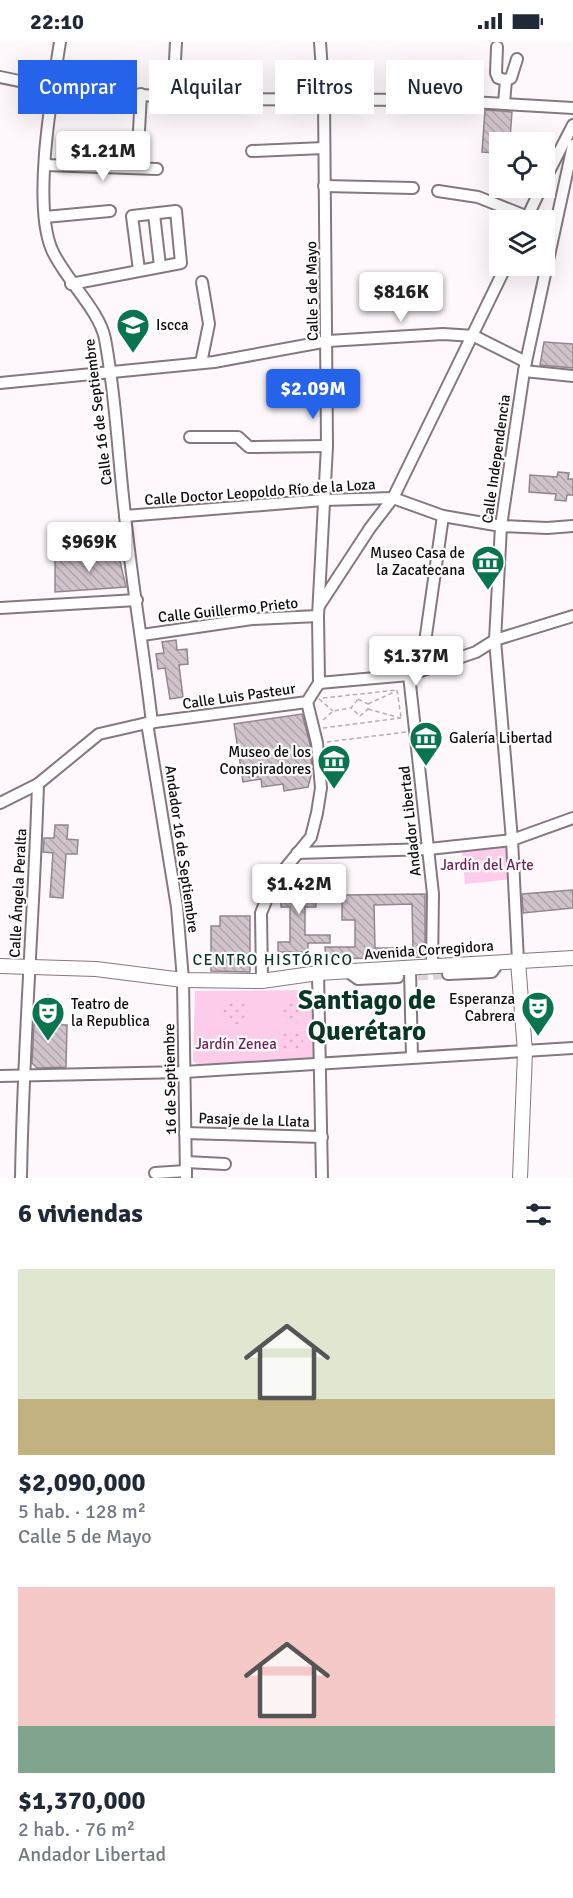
<!DOCTYPE html>
<html lang="es">
<head>
<meta charset="utf-8">
<style>
  :root { --surface:#fff; --page:#f6f6f7; --text:#1f2937; --muted:#747a83; --accent:#2563eb }
  body { margin:0; font-family:Signika,sans-serif; background:var(--page); color:var(--text); height:100vh; display:flex; flex-direction:column; font-size:22px; white-space:nowrap }
  * { box-sizing:border-box; margin:0 }
  p { font-size:20px; color:var(--muted) }
  .icon { flex:none; width:33px; height:33px; fill:none; stroke:currentColor; stroke-width:2; stroke-linecap:round; stroke-linejoin:round }
  .map { position:relative; height:1136px; overflow:hidden }
  .sheet { display:flex; flex-direction:column; background:var(--surface); flex:1 }
  .sheet>* { flex:none }
  .hud { position:absolute; left:18px; top:18px; width:537px; height:54px; display:flex; gap:12px }
  .controls { position:absolute; left:489px; top:90px; display:grid; gap:12px }
  .controls a { display:grid; place-items:center; width:66px; height:66px; border-radius:0px; background:var(--surface); box-shadow:0 6px 24px #0002; font-size:30px }
  .price { position:absolute; translate:-50% -51px; padding:0 14px; border-radius:6px; background:#fff; color:#222; font-size:20px; line-height:39px; filter:drop-shadow(0 2px 3px #0008) }
  .price::after { content:''; position:absolute; left:50%; top:36px; width:18px; height:14px; margin-left:-9px; background:inherit; clip-path:polygon(0 0,100% 0,50% 100%) }
  .price.on { background:var(--accent); color:#fff }
  ul { padding:0; list-style:none }
  li { display:grid; align-content:center; gap:12px; height:318px; padding:0 18px }
  li span { display:grid; place-items:center; height:186px; border-radius:0px; color:#555 }
  li>.icon { margin-inline-start:auto }
  span .icon { width:108px; height:108px; fill:#fffc; stroke-width:1 }
  li b { font-size:26px }
  h2 { display:flex; justify-content:space-between; align-items:center; height:72px; padding:0 18px; font-size:26px }
  .tag { padding:0 21px; border-radius:0px; background:var(--surface); box-shadow:0 6px 24px #0002; font-size:21px; line-height:54px }
  .tag.on { background:var(--accent); color:#fff }
  .status { display:flex; justify-content:space-between; align-items:center; height:42px; padding:0 30px; background:var(--surface); direction:ltr }
  .status svg { height:16px; fill:currentColor }
  .map>svg:first-child { display:block }
  .grass { fill:url(#grass-dots) }
  .park { fill:#fcccea; fill-rule:evenodd }
  .building { fill:url(#building-back-hatch); stroke:#93868e; stroke-width:1.5; fill-rule:evenodd }
  .lines { fill:none; stroke-linecap:round; stroke-linejoin:round }
  .minor-tunnel { stroke:#dad5d8; stroke-width:10; stroke-dasharray:10 5; stroke-linecap:butt }
  .minor-casing { stroke:#857880; stroke-width:14 }
  .major-casing { stroke:#857880; stroke-width:16 }
  .path { stroke:#b4afb2; stroke-width:1.5; stroke-dasharray:4.5 3; stroke-linecap:butt }
  .minor { stroke:#fff; stroke-width:10 }
  .major { stroke:#fff; stroke-width:14 }
  .labels { text-anchor:middle; dominant-baseline:central; stroke-width:4.5; stroke-linejoin:round; paint-order:stroke }
  .street-label { font-size:15px; fill:#110d0f; stroke:#fff }
  .poi-label { font-size:15px; fill:#110d0f; stroke:#fff; text-anchor:start }
  .park-label { font-size:15px; fill:#701f59; stroke:#fff }
  .neighbourhood-label { font-size:16px; letter-spacing:1.5px; fill:#093724; stroke:#fff }
  .town-label { font-size:27px; font-weight:bold; fill:#093724; stroke:#fff }
</style>
</head>
<body>
<div class="status"><b>22:10</b><svg viewBox="0 0 49 12"><path d="M0 12V9h3v3zM5 12V6h3v6zM10 12V3h3v9zM15 12V0h3v12zM26 1h20v11H26zM47 4h2v5h-2z"/></svg></div>
<div class="map">
<svg width="573" height="1136" viewBox="0 0 573 1136">
  <defs>
    <pattern id="grass-dots" width="8" height="8" patternUnits="userSpaceOnUse" patternTransform="scale(1.5)"><rect width="8" height="8" fill="#fcccea"/><path d="M2 2h.1M6 6h.1" fill="none" stroke="#d7aec8" stroke-width="1.8" stroke-linecap="round"/></pattern>
    <pattern id="building-back-hatch" width="6" height="6" patternUnits="userSpaceOnUse" patternTransform="scale(1.5)"><rect width="6" height="6" fill="#d1c3cc"/><path d="M-1 5l2 2M0 0l6 6M5-1l2 2" fill="none" stroke="#b2a6ae"/></pattern>
  </defs>
  <rect width="100%" height="100%" fill="#fef8fc"/>
  <g class="grass">
    <polygon points="223,958 249,958 248,971 240,982 227,982 223,978"/>
    <polygon points="282,958 298,959 302,961 300,981 286,981 282,977"/>
    <polygon points="286,987 303,989 303,1002 298,1008 282,1009 282,991"/>
  </g>
  <g class="park">
    <polygon points="510,804 513,837 465,842 462,808"/>
    <path d="M312,948L314,1018L197,1022L193,1019L195,949ZM223,958H248V971L240,982H227L223,978ZM282,959H298L302,961L300,980L286,981L282,977ZM286,987L303,989V1002L298,1008L282,1009V992Z"/>
  </g>
  <g class="building">
    <polygon points="485,68 512,70 510,97 501,96 497,102 496,111 482,110"/>
    <polygon points="544,300 573,302 573,326 540,323"/>
    <polygon points="558,430 569,431 568,437 573,437 573,453 567,453 566,459 555,458 556,452 529,450 530,433 557,435"/>
    <polygon points="118,511 126,545 55,550 55,518"/>
    <polygon points="176,598 177,608 187,607 188,622 179,623 183,655 170,657 165,626 158,627 156,612 164,611 162,600"/>
    <polygon points="302,672 310,702 312,730 308,745 284,749 283,742 262,745 261,737 243,740 234,682"/>
    <polygon points="55,783 68,783 67,797 78,798 77,812 66,812 63,856 50,855 53,811 43,810 44,796 54,796"/>
    <polygon points="291,831 307,831 307,846 315,846 316,865 305,865 305,893 330,893 330,901 308,901 308,910 278,910 278,900 290,900 290,865 281,865 281,846 289,846"/>
    <polygon points="573,848 573,866 523,871 522,852"/>
    <path d="M425,852V915L326,917L325,905H355V878H342V853ZM412,862L413,906H375L374,863Z"/>
    <polygon points="220,874 250,874 250,930 211,929 211,884 220,884"/>
    <polygon points="34,982 67,983 66,1025 37,1026 32,1021"/>
  </g>
  <g class="lines">
    <polyline class="minor-tunnel" points="403,934 448,932"/>
    <g class="minor-casing">
      <g id="minor">
        <path d="M60,0C52,51 32,162 52,208C65,237 100,269 105,297C116,355 118,414 125,473C132,542 144,611 152,681"/>
        <polyline points="497,5 496,31 498,36 506,38 504,61"/>
        <polyline points="0,35 53,46 193,57 437,58 573,66"/>
        <polyline points="506,38 511,36 517,17"/>
        <polyline points="173,55 176,0"/>
        <polyline points="138,107 141,52"/>
        <polyline points="252,109 324,106"/>
        <polyline points="45,123 157,127"/>
        <polyline points="544,139 573,83"/>
        <polyline points="324,144 413,146"/>
        <polyline points="438,149 478,155 528,175"/>
        <polyline points="154,172 160,224"/>
        <polyline points="45,175 110,169"/>
        <polyline points="526,178 541,146"/>
        <polyline points="71,242 181,221 176,169 132,174 139,228"/>
        <polyline points="201,321 209,282 202,240"/>
        <polyline points="524,329 573,334"/>
        <polyline points="0,341 214,320 328,299 443,292 474,294 526,320"/>
        <polyline points="190,395 238,395 249,405 327,404"/>
        <polyline points="125,474 324,458 393,456 443,474 501,484 547,486 573,484"/>
        <polyline points="319,564 370,486 393,456 506,224"/>
        <polyline points="0,566 137,558"/>
        <polyline points="142,593 252,577 318,574"/>
        <polyline points="421,628 443,474"/>
        <polyline points="409,633 433,852 432,924"/>
        <polyline points="319,641 409,633 476,610 495,598 573,574"/>
        <polyline points="147,681 177,865 183,938 186,1136"/>
        <polyline points="0,761 38,742 99,692 147,681 307,660 319,641 318,574 327,404 324,58 320,0"/>
        <polyline points="297,811 429,807 512,798 573,776"/>
        <polyline points="518,919 512,798 495,598 501,484 524,329 573,103"/>
        <polyline points="410,927 412,1015"/>
        <polyline points="348,930 358,937 398,935"/>
        <polyline points="318,931 322,1136"/>
        <polyline points="448,932 492,930 499,920"/>
        <polyline points="262,939 261,871 274,840 311,795 317,771 321,746 317,701 307,660"/>
        <polyline points="0,1034 184,1030 573,1006"/>
        <polyline points="185,1091 322,1095"/>
        <polyline points="186,1120 225,1122"/>
        <polyline points="155,1131 186,1129"/>
        <path d="M21,1136C23,1004 34,873 38,742"/>
      </g>
    </g>
    <g class="major-casing">
      <g id="major">
        <polyline points="518,919 525,1010 520,1136"/>
        <polyline points="0,924 96,927 183,938 262,939 318,931 573,916"/>
      </g>
    </g>
    <g class="path">
      <polyline points="397,648 401,675"/>
      <polyline points="323,656 397,648"/>
      <polyline points="319,657 333,669"/>
      <polygon points="358,657 368,662 368,667 360,674 351,666"/>
      <polyline points="368,662 394,650"/>
      <polyline points="368,667 400,676"/>
      <polyline points="323,678 333,669 350,666"/>
      <polyline points="323,686 401,676"/>
      <polyline points="327,700 406,690"/>
      <polyline points="221,1004 227,1004"/>
    </g>
    <use href="#minor" class="minor"/>
    <use href="#major" class="major"/>
  </g>
  <defs>
    <g id="university-pin" transform="scale(1.725)"><path d="M0 17L-7.5 6A9.5 9.5 0 1 1 7.5 6Z" fill="#09754e" stroke="#fff"/><path d="M0-5L7-2L0 1L-7-2ZM-4 1L0 2.5L4 1V4Q0 6-4 4Z" fill="#fff"/></g>
    <g id="museum-pin" transform="scale(1.725)"><path d="M0 17L-7.5 6A9.5 9.5 0 1 1 7.5 6Z" fill="#09754e" stroke="#fff"/><path d="M0-6L6-3V-2H-6V-3ZM-5-1h2V3h-2ZM-1-1h2V3h-2ZM3-1h2V3H3ZM-6 4H6V6H-6Z" fill="#fff"/></g>
    <g id="theatre-pin" transform="scale(1.725)"><path d="M0 17L-7.5 6A9.5 9.5 0 1 1 7.5 6Z" fill="#09754e" stroke="#fff"/><path d="M-5-5.5Q0-4 5-5.5V0Q5 5 0 6Q-5 5-5 0ZM-3.3-2.5H-1v1.5H-3.3ZM1-2.5H3.3v1.5H1ZM-2.8 1Q0 5.5 2.8 1Z" fill="#fff"/></g>
  </defs>
  <g fill-rule="evenodd">
    <use href="#university-pin" x="133" y="283"/>
    <use href="#museum-pin" x="488" y="520"/>
    <use href="#museum-pin" x="426" y="696"/>
    <use href="#museum-pin" x="334" y="719"/>
    <use href="#theatre-pin" x="538" y="966"/>
    <use href="#theatre-pin" x="48" y="971"/>
  </g>
  <g class="labels">
    <g class="street-label">
      <text transform="translate(312 249) rotate(-91)">Calle 5 de Mayo</text>
      <text transform="translate(98 370) rotate(-97)">Calle 16 de Septiembre</text>
      <text transform="translate(496 417) rotate(-82)">Calle Independencia</text>
      <text transform="translate(260 450) rotate(-4)">Calle Doctor Leopoldo Río de la Loza</text>
      <text transform="translate(228 568) rotate(-6)">Calle Guillermo Prieto</text>
      <text transform="translate(239 654) rotate(-8)">Calle Luis Pasteur</text>
      <text transform="translate(410 779) rotate(-96)">Andador Libertad</text>
      <text transform="translate(182 807) rotate(82)">Andador 16 de Septiembre</text>
      <text transform="translate(18 851) rotate(-87)">Calle Ángela Peralta</text>
      <text transform="translate(429 908) rotate(-4)">Avenida Corregidora</text>
      <text transform="translate(170 1037) rotate(-91)">16 de Septiembre</text>
      <text transform="translate(254 1078) rotate(2)">Pasaje de la Llata</text>
    </g>
    <g class="poi-label">
      <text x="156" y="283">Iscca</text>
      <text x="465" y="511" text-anchor="end">Museo Casa de<tspan x="465" dy="17">la Zacatecana</tspan></text>
      <text x="449" y="696">Galería Libertad</text>
      <text x="311" y="710" text-anchor="end">Museo de los<tspan x="311" dy="17">Conspiradores</tspan></text>
      <text x="515" y="957" text-anchor="end">Esperanza<tspan x="515" dy="17">Cabrera</tspan></text>
      <text x="71" y="962">Teatro de<tspan x="71" dy="17">la Republica</tspan></text>
    </g>
    <g class="park-label">
      <text x="487" y="823">Jardín del Arte</text>
      <text x="236" y="1002">Jardín Zenea</text>
    </g>
    <g class="neighbourhood-label">
      <text x="273" y="918">CENTRO HISTÓRICO</text>
    </g>
    <g class="town-label">
      <text x="367" y="958">Santiago de<tspan x="367" dy="31">Querétaro</tspan></text>
    </g>
  </g>
</svg>
<div class="controls">
<a><svg class="icon" aria-label="locate" viewBox="0 0 24 24"><circle cx="12" cy="12" r="6"/><path d="M12 2v4M12 18v4M2 12h4M18 12h4"/></svg></a>
<a><svg class="icon" aria-label="layers" viewBox="0 0 24 24"><path d="M12 4l9 5-9 5-9-5zM3 14l9 5 9-5"/></svg></a>
</div>
<b class="price" style="left:103px;top:140px">$1.21M</b>
<b class="price" style="left:401px;top:281px">$816K</b>
<b class="price on" style="left:313px;top:378px">$2.09M</b>
<b class="price" style="left:89px;top:531px">$969K</b>
<b class="price" style="left:416px;top:645px">$1.37M</b>
<b class="price" style="left:299px;top:873px">$1.42M</b>
<div class="hud">
<a class="tag on">Comprar</a>
<a class="tag">Alquilar</a>
<a class="tag">Filtros</a>
<a class="tag">Nuevo</a>
</div>
</div>
<section class="sheet">
<h2>6 viviendas<svg class="icon" aria-label="filters" viewBox="0 0 24 24"><path d="M4 7h16M4 17h16"/><circle cx="9" cy="7" r="2"/><circle cx="15" cy="17" r="2"/></svg></h2>
<ul>
<li><span style="background:linear-gradient(#dfe7d0 70%,#c2b280 0)"><svg class="icon" aria-label="home" viewBox="0 0 24 24"><path d="M3 11l9-7 9 7M6 9v11h12V9"/></svg></span><div><b>$2,090,000</b><p>5 hab. · 128 m²</p><p>Calle 5 de Mayo</p></div></li>
<li><span style="background:linear-gradient(#f6c9c9 75%,#7fa58c 0)"><svg class="icon" aria-label="home" viewBox="0 0 24 24"><path d="M3 11l9-7 9 7M6 9v11h12V9"/></svg></span><div><b>$1,370,000</b><p>2 hab. · 76 m²</p><p>Andador Libertad</p></div></li>
</ul>
</section>
</body>
</html>
